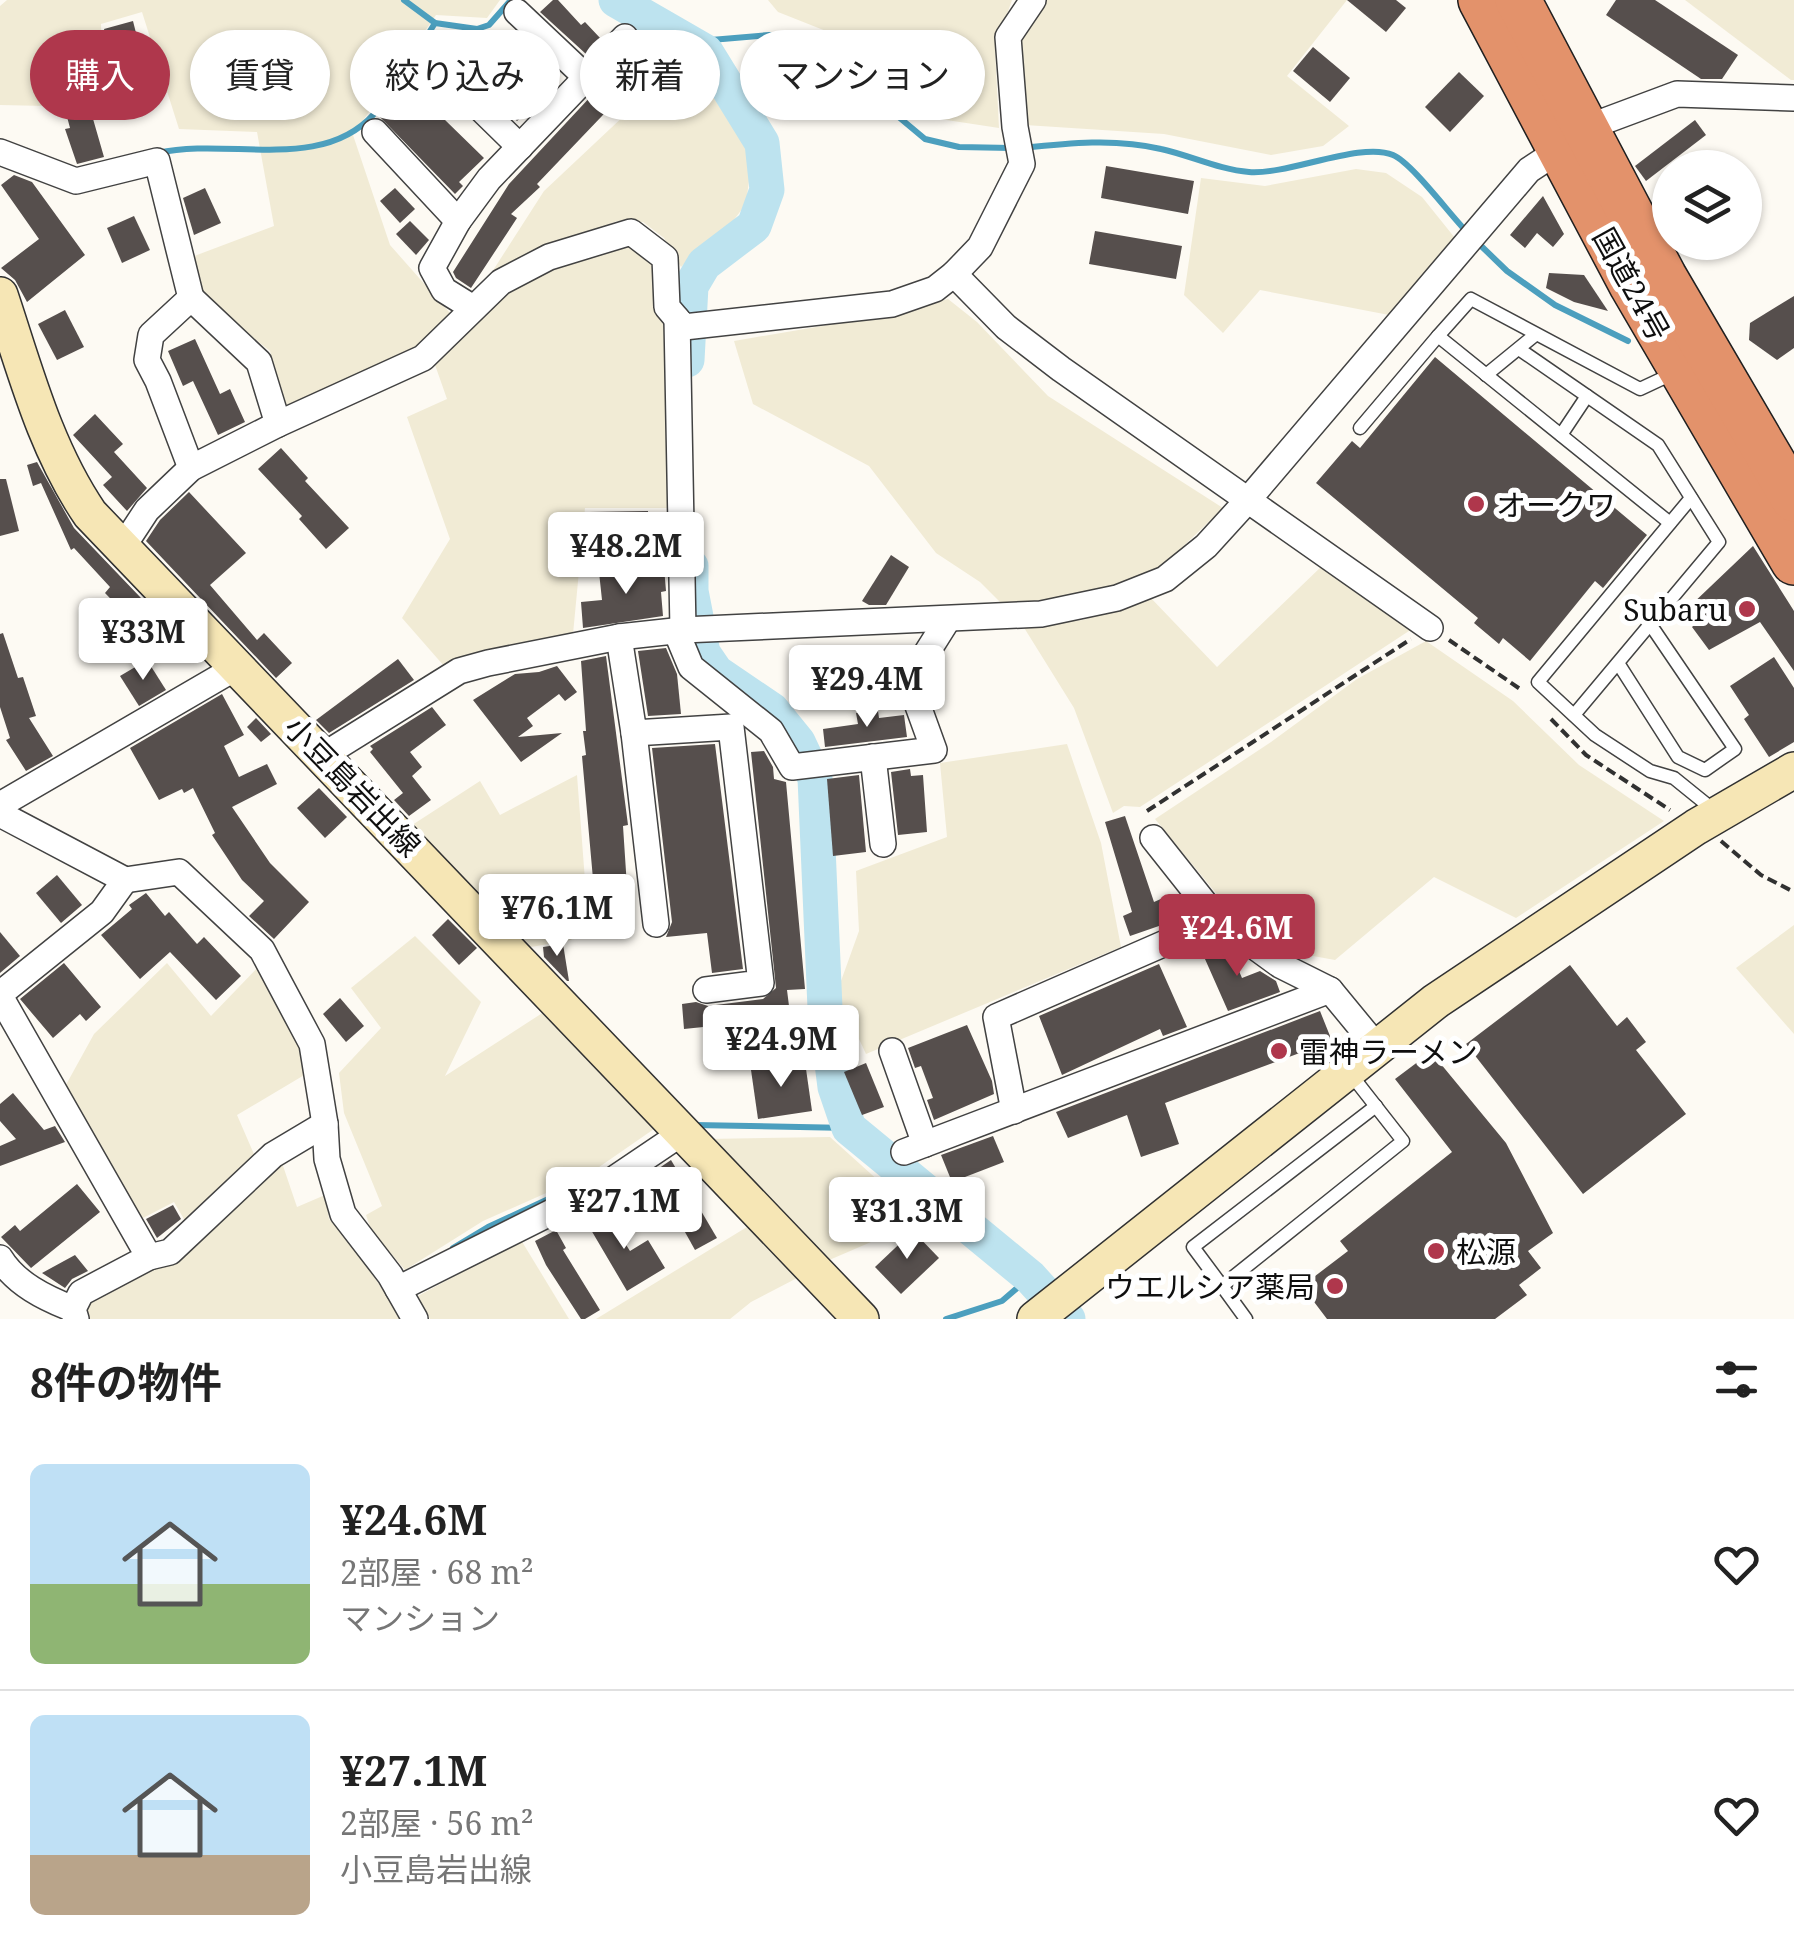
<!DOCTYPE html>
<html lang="ja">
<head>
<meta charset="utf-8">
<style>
  :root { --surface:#fff; --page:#f6f6f6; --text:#222; --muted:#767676; --line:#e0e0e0; --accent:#af374c }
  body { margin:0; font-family:"Noto Serif","Noto Sans JP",serif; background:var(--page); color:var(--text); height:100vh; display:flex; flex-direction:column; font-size:38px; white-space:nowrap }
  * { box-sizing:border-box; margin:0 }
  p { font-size:32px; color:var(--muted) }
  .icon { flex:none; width:55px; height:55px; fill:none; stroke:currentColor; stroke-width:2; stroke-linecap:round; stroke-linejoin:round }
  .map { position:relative; height:1319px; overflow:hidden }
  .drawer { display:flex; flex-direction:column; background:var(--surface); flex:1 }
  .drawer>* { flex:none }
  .banner { position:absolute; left:30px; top:30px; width:1000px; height:90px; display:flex; gap:20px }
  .tools { position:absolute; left:1652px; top:150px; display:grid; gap:20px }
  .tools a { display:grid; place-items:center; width:110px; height:110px; border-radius:50%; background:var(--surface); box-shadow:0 2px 8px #0004; font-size:50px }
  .price { position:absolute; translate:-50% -85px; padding:0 22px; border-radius:10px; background:#fff; color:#222; font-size:32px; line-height:65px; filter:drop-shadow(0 2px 5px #0008) }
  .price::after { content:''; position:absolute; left:50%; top:60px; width:30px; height:22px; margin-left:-15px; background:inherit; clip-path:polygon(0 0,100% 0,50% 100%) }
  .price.on { background:var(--accent); color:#fff }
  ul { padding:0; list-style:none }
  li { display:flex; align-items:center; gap:30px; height:250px; padding:0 30px }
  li+li { border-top:2px solid var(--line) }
  li span { display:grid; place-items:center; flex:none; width:280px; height:200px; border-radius:15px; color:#555 }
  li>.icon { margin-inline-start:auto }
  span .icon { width:120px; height:120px; fill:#fffc; stroke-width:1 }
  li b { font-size:42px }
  h2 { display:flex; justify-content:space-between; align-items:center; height:120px; padding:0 30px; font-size:42px }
  .pill { padding:0 35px; border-radius:45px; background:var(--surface); box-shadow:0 2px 8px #0004; font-size:35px; line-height:90px }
  .pill.on { background:var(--accent); color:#fff }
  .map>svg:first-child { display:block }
  .farmland { fill:#f1ebd5 }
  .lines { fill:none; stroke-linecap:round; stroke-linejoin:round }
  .stream { stroke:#4c9fbe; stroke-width:6 }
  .river { stroke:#bde3ef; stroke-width:35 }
  .building { fill:#564f4d }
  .lane-casing { stroke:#424242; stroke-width:15 }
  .street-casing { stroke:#424242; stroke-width:28 }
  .secondary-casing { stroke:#313131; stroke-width:38 }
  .highway-casing { stroke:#202020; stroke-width:48 }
  .path { stroke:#313131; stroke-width:4; stroke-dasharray:10 5; stroke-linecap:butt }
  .lane { stroke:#fff; stroke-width:12 }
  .street { stroke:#fff; stroke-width:25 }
  .secondary { stroke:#f6e6b5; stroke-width:35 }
  .highway { stroke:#e3926b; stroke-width:45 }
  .poi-dot { fill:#af374c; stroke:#fff; stroke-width:4 }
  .labels { text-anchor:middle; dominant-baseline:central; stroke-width:10; stroke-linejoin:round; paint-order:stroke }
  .street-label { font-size:30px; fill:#0f0f0f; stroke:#fff }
  .poi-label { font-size:30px; fill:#0f0f0f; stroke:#fff; text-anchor:start }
</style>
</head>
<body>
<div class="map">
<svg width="1794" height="1319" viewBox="0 0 1794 1319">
  <rect width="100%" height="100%" fill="#fdfaf3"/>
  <g class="farmland">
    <polygon points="7,0 500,0 487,18 436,15 353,135 390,245 450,313 410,354 286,411 270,351 203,298 189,258 274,226 257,132 179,129 142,12 101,24 102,54 47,70 46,106 0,105 0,6"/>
    <polygon points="768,0 1012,0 995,49 999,128 940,119 826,31 778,12"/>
    <polygon points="1045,0 1347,0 1287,76 1349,126 1323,146 1271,155 1164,134 1025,125 1016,39"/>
    <polygon points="1685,0 1794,0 1794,80 1791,80"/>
    <polygon points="678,65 708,89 745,145 750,173 746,204 733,221 681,267 664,238 643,222 617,221 492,272 544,191"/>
    <polygon points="1356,169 1386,173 1422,197 1455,238 1389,315 1260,290 1223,333 1184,295 1201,178 1265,186"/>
    <polygon points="632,243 654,265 671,322 671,508 585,508 573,634 444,666 402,618 450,539 407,417 447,399 434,362 511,285"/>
    <polygon points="948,299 977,322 1048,396 1223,508 1166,563 1111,591 1003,605 980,582 936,553 869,466 753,404 734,341 892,314"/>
    <polygon points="1323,565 1412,629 1140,807 1124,806 1113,813 1074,708 1023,626 1083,620 1149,596 1217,667"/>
    <polygon points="1426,641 1513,701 1579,765 1664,821 1516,918 1434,877 1335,960 1302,954 1229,909 1155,819 1271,742 1357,679"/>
    <polygon points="1067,744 1101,843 1121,947 866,1054 859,1039 839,1045 832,1006 859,931 856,871 947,837 940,763"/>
    <polygon points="577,775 588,920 571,940 520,949 406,829 480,781 500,815"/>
    <polygon points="1794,925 1794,1034 1736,968"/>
    <polygon points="415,936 481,1002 445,1076 547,1010 654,1129 589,1174 483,1221 405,1270 371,1230 366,1215 382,1206 344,1113 339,1073 381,1028 351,988"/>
    <polygon points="167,963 211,1016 260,965 299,1033 306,1074 237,1115 257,1161 188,1226 174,1202 141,1219 62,1092 94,1034"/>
    <polygon points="830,1137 922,1220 827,1261 707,1139"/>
    <polygon points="281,1160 297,1207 325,1195 329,1219 349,1239 402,1319 83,1319 86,1299 175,1260"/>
    <polygon points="747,1227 801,1276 751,1302 730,1319 596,1319"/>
    <polygon points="521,1240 569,1319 430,1319 418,1296"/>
  </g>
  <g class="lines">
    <g class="stream">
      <polyline points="404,0 435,23 477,29 489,25 511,0"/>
      <polyline points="706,52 711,40 769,35 792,40 821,52 925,139 959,147 1011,148"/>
      <path d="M1023,148C1068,143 1116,138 1161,149C1189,155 1220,170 1249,172C1289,175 1361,141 1393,155C1412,163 1450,215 1467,232"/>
      <path d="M158,153C229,137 321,173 374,114C398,89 416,53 435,23"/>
      <polyline points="1476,241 1507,271 1555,305 1628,341"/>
      <polyline points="694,1125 849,1128"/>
      <polyline points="453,1248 488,1227 585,1182"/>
      <polyline points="946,1319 1002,1301 1030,1277"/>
    </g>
    <g class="river">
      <polyline points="616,0 706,52 762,143 767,190 754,226 704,264 691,286 687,360"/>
      <polyline points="691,566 691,591 703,653 716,672 772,710 798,742 815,778 825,1008 835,1087 849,1128 1030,1277 1068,1319"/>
    </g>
  </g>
  <g class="building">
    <polygon points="553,0 558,0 581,25 585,22 601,39 586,54 540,12"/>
    <polygon points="1347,0 1396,0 1406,8 1386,32"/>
    <polygon points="1616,0 1655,0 1738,55 1722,79 1701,79 1606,15"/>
    <polygon points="133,21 142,57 114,65 104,29"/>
    <polygon points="492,31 551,91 517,121 439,46 450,34 469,54"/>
    <polygon points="1313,47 1350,78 1330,102 1293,71"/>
    <polygon points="648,50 664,67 649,80 646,77 625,96 623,94 537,184 540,187 511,214 517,218 471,288 456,278 453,272 509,184 593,94 624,66 627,70"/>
    <polygon points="85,67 95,104 89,105 104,157 77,164 65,129 70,128 56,75"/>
    <polygon points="1459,72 1484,96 1450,132 1425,107"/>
    <polygon points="405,81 484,158 459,182 463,186 455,194 380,117 397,101 391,95"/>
    <polygon points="1695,120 1706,135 1646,181 1635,166"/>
    <polygon points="1106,166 1194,181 1188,214 1101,198"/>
    <polygon points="14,175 32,182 85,255 27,302 15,280 1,268 39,239 1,185"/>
    <polygon points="205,188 221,223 194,235 183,198"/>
    <polygon points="395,188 415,209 400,223 380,201"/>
    <polygon points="1543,196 1564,234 1553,247 1537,233 1525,248 1510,235"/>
    <polygon points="134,216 150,250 122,263 107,228"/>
    <polygon points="410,221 429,240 416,255 396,234"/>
    <polygon points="1095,231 1182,246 1176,279 1089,264"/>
    <polygon points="1549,273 1584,275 1608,311 1574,302 1546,288"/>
    <polygon points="1794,296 1794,348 1777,360 1749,340 1750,323"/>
    <polygon points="65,310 84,347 57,360 38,324"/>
    <polygon points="195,339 220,394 230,389 245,422 218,435 193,381 183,386 168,351"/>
    <polygon points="1435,357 1647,535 1603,588 1595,581 1530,661 1503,638 1499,644 1474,623 1478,618 1316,483 1352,441 1360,448"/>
    <polygon points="95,414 123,444 114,452 147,488 127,511 103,485 112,477 73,435"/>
    <polygon points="281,448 308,478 305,481 349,528 326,549 299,519 302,516 258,469"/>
    <polygon points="37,462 74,528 163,621 153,631 144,629 133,618 131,620 105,593 110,587 74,548 71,550 41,483 33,486 27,465"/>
    <polygon points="0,479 6,479 19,531 0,536"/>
    <polygon points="189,492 246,553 210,585 257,640 264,633 292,663 276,678 146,541 160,520"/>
    <polygon points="648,511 648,533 589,536 589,512"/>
    <polygon points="1753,546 1794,611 1794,671 1760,622 1709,650 1692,627 1699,620 1689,607"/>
    <polygon points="891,555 909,567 886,605 869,605 862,601"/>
    <polygon points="664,567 666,591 661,592 663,616 583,628 581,602 602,600 599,572"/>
    <polygon points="3,633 18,678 23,677 36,716 29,718 53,756 26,771 6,740 10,738 0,707 0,634"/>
    <polygon points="834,647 847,656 851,649 880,667 862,698 833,680 830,685 816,676"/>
    <polygon points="666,648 677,674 681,714 648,716 638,651"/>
    <polygon points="606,656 628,825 623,826 627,887 594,890 582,756 586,755 583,731 586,731 581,661"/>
    <polygon points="1774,657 1794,688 1794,742 1769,757 1744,719 1749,715 1730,686"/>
    <polygon points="398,659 414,680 329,733 316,720"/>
    <polygon points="147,660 166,690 139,706 120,676"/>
    <polygon points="557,666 577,692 565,701 559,694 527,718 533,726 518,737 562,733 521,762 473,700 515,674 539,672"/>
    <polygon points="222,694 244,735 224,746 239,777 267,764 277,784 232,807 270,863 309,902 274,939 249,916 264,901 242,880 212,835 215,833 193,788 184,793 182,789 159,800 130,748"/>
    <polygon points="432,707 446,725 410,752 422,767 412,776 431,800 409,816 394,800 403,793 370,752 373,749 370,746"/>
    <polygon points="878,711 879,718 904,715 907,737 825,747 823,729 858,724 856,713"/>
    <polygon points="256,718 271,734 261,742 247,727"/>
    <polygon points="715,744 743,969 712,973 707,933 666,937 672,922 652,748"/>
    <polygon points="764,751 773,767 774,779 786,782 805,989 787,990 791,1022 713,1030 713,1026 684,1029 682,1004 696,1002 708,1006 763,999 776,988 751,752"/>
    <polygon points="910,769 911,776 923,775 927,832 898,835 891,772"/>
    <polygon points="859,775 866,852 833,856 827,779"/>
    <polygon points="319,788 347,817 325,838 297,808"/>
    <polygon points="1125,816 1154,902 1172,894 1182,918 1130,936 1123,916 1132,912 1105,822"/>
    <polygon points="57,875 82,905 61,923 36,893"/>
    <polygon points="146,893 165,916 169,912 197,944 204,937 241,976 216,1000 170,952 140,979 101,935 132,909 129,905"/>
    <polygon points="448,919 477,948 459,965 432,935"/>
    <polygon points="0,932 20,956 0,973"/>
    <polygon points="1220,942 1229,948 1242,978 1260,971 1276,981 1280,992 1228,1011 1201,950"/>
    <polygon points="563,944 569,981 567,981 544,957 543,947"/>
    <polygon points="64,963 101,1007 86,1021 80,1014 53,1038 20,999"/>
    <polygon points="1159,964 1187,1027 1163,1036 1160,1029 1062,1075 1039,1016"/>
    <polygon points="1570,965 1617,1026 1627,1017 1646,1042 1636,1050 1686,1114 1583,1194 1466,1044"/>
    <polygon points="340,998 364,1026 346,1042 323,1014"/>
    <polygon points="1320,1011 1332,1041 1165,1103 1179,1144 1141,1157 1127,1115 1068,1138 1056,1112"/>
    <polygon points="967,1025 992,1081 994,1094 934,1120 927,1100 933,1098 921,1066 915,1068 908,1048"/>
    <polygon points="1431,1052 1506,1143 1553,1233 1528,1251 1541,1268 1519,1285 1527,1295 1495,1319 1327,1319 1302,1286 1348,1251 1340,1241 1452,1152 1395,1079"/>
    <polygon points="805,1062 812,1111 758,1119 751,1070"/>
    <polygon points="866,1063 884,1107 862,1115 844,1072"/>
    <polygon points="13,1093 44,1130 55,1126 65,1142 0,1166 0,1146 16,1139 0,1121 0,1104"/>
    <polygon points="993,1136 1004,1162 952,1182 941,1155"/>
    <polygon points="671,1160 717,1238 695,1250 652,1173"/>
    <polygon points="77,1184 100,1212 31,1268 1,1237 15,1225 20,1231"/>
    <polygon points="173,1205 181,1219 157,1238 146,1219"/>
    <polygon points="602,1207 630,1251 648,1240 665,1268 627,1291 584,1218"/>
    <polygon points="556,1230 566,1248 563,1250 600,1310 585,1319 581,1319 546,1265 535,1241"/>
    <polygon points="913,1231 939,1258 901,1294 875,1267"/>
    <polygon points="75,1255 88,1271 72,1279 65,1288 42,1273"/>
  </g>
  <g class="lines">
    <g class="lane-casing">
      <g id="lane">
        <polyline points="1438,336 1471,299 1640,389 1672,374"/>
        <polyline points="1519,349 1658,445 1719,542 1574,715"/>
        <polyline points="1486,375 1535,335"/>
        <polyline points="1360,428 1438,336 1670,523"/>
        <polyline points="1561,435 1587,396"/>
        <polyline points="1691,498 1538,682 1595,735 1650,771 1674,778 1716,812"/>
        <polyline points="1618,663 1678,757 1705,770 1735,749 1650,624"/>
        <polyline points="1222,1286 1193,1247 1376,1106"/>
        <polyline points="1246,1319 1222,1286 1403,1141 1349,1072"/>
      </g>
    </g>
    <g class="street-casing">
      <g id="street">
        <polyline points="517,12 586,77"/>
        <polyline points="430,59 520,147"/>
        <polyline points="375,132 458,221"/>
        <polyline points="0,152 76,181 157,161 191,298 151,335 147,360 158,381 191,468"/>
        <polyline points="954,274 1006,327 1061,369 1430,628"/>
        <polyline points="191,298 259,362 278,424"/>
        <polyline points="473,308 444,290 432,268 458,221 489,179 625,37"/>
        <polyline points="677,319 683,630"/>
        <polyline points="122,548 147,510 191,468 278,424 423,358 501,282 549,257 631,232 665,258 667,307 684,327 892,304 935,289 954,274 980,247 1022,164 1015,127 1008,37 1033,0"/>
        <polyline points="597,550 682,548"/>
        <polyline points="676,631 691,667 771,731 792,767 934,750 909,681 948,619"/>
        <polyline points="619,637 634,733 731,727 761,983 706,990"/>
        <polyline points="634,733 656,924"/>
        <polyline points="324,755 459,671 488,663 619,637 683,630 1041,614 1117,598 1165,579 1206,546 1247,501 1529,170 1602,122 1677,94 1794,98"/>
        <polyline points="873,757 883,844"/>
        <polyline points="0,805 237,667"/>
        <polyline points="0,814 125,880 179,872 262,950 280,984 312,1044 325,1124 327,1159 343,1214 390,1275 415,1319"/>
        <polyline points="1153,838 1218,920 1280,965 1330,990 1377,1047"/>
        <polyline points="0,994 102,912 125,880"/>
        <polyline points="0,996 149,1257 81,1293 73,1309 76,1319"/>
        <polyline points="892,1051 925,1144"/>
        <polyline points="1014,1111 996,1017 1218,920"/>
        <polyline points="904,1152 1330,990"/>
        <polyline points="149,1257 170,1252 273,1155 325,1124"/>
        <path d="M0,1258C16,1284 45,1298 73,1309"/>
        <polyline points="398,1289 602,1187 682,1133"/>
      </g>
    </g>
    <g class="secondary-casing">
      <g id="secondary">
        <path d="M0,295C25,370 45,448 90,514L861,1319"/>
        <polyline points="1035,1319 1436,1001 1696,827 1794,770"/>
      </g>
    </g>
    <g class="highway-casing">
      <g id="highway">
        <polyline points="1481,0 1632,285 1794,562"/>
        <polyline points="1518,0 1664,277 1794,499"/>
      </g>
    </g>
    <g class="path">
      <polyline points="1449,640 1523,691"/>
      <polyline points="1551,719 1586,755 1670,810"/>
      <polyline points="1147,811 1411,639"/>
      <polyline points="1721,841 1761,875 1794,892"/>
    </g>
    <use href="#lane" class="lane"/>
    <use href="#street" class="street"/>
    <use href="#secondary" class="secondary"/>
    <use href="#highway" class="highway"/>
  </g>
  <g class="poi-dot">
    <circle cx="1476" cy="504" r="10"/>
    <circle cx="1747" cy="609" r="10"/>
    <circle cx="1279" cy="1051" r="10"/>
    <circle cx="1436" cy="1251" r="10"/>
    <circle cx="1335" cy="1286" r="10"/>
  </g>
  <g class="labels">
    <g class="street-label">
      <text transform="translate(1632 284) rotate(61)">国道24号</text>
      <text transform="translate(353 786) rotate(46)">小豆島岩出線</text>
    </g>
    <g class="poi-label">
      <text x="1496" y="504">オークワ</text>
      <text x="1727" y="609" text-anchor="end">Subaru</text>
      <text x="1299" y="1051">雷神ラーメン</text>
      <text x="1456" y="1251">松源</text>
      <text x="1315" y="1286" text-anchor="end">ウエルシア薬局</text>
    </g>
  </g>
</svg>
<div class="tools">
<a><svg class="icon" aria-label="layers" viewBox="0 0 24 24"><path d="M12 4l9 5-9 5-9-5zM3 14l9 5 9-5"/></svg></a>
</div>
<b class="price" style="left:626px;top:597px">¥48.2M</b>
<b class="price" style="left:143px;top:683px">¥33M</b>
<b class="price" style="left:867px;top:730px">¥29.4M</b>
<b class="price" style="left:557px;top:959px">¥76.1M</b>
<b class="price on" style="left:1237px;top:979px">¥24.6M</b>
<b class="price" style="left:781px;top:1090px">¥24.9M</b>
<b class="price" style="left:624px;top:1252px">¥27.1M</b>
<b class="price" style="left:907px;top:1262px">¥31.3M</b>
<div class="banner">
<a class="pill on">購入</a>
<a class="pill">賃貸</a>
<a class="pill">絞り込み</a>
<a class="pill">新着</a>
<a class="pill">マンション</a>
</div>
</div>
<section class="drawer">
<h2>8件の物件<svg class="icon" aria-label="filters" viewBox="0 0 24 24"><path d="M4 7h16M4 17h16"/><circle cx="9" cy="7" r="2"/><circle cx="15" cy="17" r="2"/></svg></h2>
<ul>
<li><span style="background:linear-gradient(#bfe0f5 60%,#8fb573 0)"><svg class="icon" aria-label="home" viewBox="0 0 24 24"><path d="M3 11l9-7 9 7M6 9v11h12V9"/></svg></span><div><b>¥24.6M</b><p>2部屋 · 68 m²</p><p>マンション</p></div><svg class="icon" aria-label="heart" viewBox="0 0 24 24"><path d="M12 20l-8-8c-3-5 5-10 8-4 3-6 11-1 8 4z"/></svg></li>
<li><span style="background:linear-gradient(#bfe0f5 70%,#b9a48a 0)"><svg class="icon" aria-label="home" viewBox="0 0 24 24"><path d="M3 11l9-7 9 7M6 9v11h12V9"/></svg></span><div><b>¥27.1M</b><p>2部屋 · 56 m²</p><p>小豆島岩出線</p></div><svg class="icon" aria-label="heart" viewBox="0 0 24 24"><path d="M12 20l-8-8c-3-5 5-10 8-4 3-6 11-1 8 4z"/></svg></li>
</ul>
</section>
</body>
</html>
